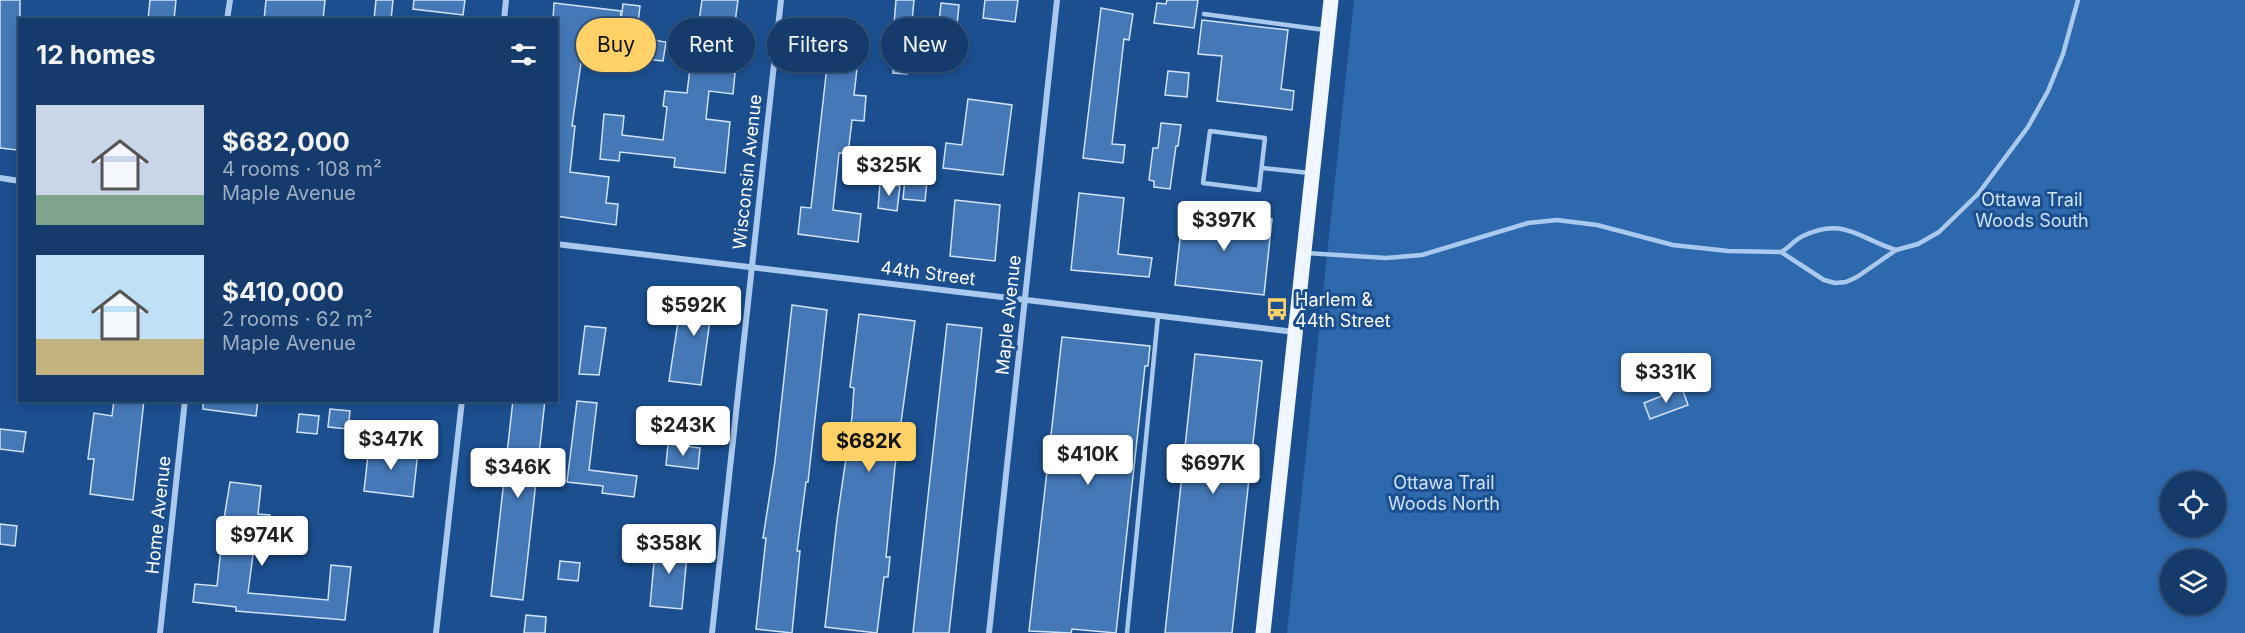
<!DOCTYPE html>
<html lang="en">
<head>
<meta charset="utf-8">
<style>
  :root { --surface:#143b6b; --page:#1d4271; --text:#f1f3f6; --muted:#9dadc1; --line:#33557e; --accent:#ffd166 }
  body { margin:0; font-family:Inter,sans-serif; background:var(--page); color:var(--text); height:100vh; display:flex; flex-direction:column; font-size:22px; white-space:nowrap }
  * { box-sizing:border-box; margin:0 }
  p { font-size:20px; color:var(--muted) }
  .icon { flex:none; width:33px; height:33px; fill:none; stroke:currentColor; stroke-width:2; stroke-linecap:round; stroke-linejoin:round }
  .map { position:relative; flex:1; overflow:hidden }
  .side { position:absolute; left:18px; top:18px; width:540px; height:384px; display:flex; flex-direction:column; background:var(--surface); border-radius:0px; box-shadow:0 3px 9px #0003,0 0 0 2px var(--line) }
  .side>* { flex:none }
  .hud { position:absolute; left:576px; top:18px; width:570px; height:54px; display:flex; gap:12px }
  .tools { position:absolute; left:2160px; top:471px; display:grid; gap:12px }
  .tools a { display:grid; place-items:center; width:66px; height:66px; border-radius:50%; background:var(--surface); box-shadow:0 3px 9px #0003,0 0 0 2px var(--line); font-size:30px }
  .price { position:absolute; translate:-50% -51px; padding:0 14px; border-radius:6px; background:#fff; color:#222; font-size:20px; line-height:39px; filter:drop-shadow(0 2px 3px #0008) }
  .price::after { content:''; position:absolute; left:50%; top:36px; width:18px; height:14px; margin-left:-9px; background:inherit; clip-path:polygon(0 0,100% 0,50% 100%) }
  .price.on { background:var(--accent); color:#111 }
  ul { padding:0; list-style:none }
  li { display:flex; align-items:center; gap:18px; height:150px; padding:0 18px }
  li span { display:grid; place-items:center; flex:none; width:168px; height:120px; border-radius:0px; color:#555 }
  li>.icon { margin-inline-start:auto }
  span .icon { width:72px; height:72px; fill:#fffc; stroke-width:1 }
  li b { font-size:26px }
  h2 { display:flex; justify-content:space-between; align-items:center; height:72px; padding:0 18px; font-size:26px }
  .chip { padding:0 21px; border-radius:27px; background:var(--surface); box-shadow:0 3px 9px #0003,0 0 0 2px var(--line); font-size:21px; line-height:54px }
  .chip.on { background:var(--accent); color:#111 }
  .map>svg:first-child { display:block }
  .green { fill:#2e69ad; fill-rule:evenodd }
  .building { fill:#4478b7; stroke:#cfe3fa; stroke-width:1.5 }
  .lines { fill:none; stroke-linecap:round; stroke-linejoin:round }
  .service { stroke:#a9c9ee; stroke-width:4.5 }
  .minor { stroke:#a9c9ee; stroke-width:6 }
  .primary { stroke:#f0f6ff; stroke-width:15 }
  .labels { text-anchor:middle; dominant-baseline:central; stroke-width:6; stroke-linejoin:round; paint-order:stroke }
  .street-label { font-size:18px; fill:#fff; stroke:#1b4f8f }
  .park-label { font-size:18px; fill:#cfe3fa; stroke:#1b4f8f }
  .poi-label { font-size:18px; fill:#fff; stroke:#1b4f8f; text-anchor:start }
</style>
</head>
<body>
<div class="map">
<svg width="2245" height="633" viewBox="0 0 2245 633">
  <rect width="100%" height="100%" fill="#1b4f8f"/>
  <path class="green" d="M1354,0H2245V633H1287ZM2170,482H2216V526H2170ZM2170,560H2216V604H2170Z"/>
  <g class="building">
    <polygon points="0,0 20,0 20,130 17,150 0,148"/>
    <polygon points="150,0 176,0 174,20 148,20"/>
    <polygon points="266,0 325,0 323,20 264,20"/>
    <polygon points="376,0 393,0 391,20 374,20"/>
    <polygon points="414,0 465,0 463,15 413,9"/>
    <polygon points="702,0 738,0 732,45 690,41 692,20 699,21"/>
    <polygon points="896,0 914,0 907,74 893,73 897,36 893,36"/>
    <polygon points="985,0 1018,0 1015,22 983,18"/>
    <polygon points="1167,0 1198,0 1194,28 1154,23 1157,3 1166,4"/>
    <polygon points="554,3 621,11 617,53 583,49 572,126 575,126 570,172 609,177 606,203 618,204 616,225 556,216 556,20 553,20"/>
    <polygon points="941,3 959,5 957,25 939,23"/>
    <polygon points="623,4 640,6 638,23 621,21"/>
    <polygon points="1101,8 1133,14 1129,40 1124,39 1112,144 1125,145 1123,163 1083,158"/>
    <polygon points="1202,20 1288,30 1281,89 1294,91 1292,110 1217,101 1222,56 1198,54"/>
    <polygon points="832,22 862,25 854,95 866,96 864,121 852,120 848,154 839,153 833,210 861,214 858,242 798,234 801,207 811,208"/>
    <polygon points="647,39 666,42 663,61 644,59"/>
    <polygon points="690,68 735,73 733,94 709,91 706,119 730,122 725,173 674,167 675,158 620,152 619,161 600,159 604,114 624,116 622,135 663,140 667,107 663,106 665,91 687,93"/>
    <polygon points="1168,71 1189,73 1187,97 1165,95"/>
    <polygon points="968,99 1012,105 1003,175 943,168 946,143 962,145"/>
    <polygon points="1161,123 1181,125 1178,146 1176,146 1170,189 1154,187 1154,181 1149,180 1153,148 1158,148"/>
    <polygon points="906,168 928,171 925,201 903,199"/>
    <polygon points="880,183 900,186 897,211 878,208"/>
    <polygon points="1079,193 1124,198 1118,254 1152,258 1149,277 1071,270"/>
    <polygon points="955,200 1000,205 995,261 950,256"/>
    <polygon points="1183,210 1272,219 1264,295 1175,285"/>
    <polygon points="690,289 722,293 720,314 711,313 701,385 669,381 679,315 687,316"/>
    <polygon points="792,305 827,310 808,482 806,482 797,551 800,551 792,633 756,629 766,538 763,538 775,461"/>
    <polygon points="859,314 915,321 895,466 886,557 890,557 888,577 884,577 877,633 825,627 837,520 852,417 854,388 850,387"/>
    <polygon points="947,324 982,328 956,570 949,633 913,633"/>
    <polygon points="585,326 606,328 599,375 579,374"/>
    <polygon points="1062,337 1150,346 1148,366 1145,366 1116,633 1072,629 1071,633 1029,631"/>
    <polygon points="1195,354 1262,361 1232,633 1165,633"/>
    <polygon points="1682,388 1688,405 1650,419 1644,403"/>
    <polygon points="114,400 144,400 133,500 90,494 94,459 88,459 94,413 112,416"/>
    <polygon points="203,400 258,400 256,416 203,409"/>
    <polygon points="513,400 545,400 523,600 491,596"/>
    <polygon points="577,401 597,403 589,470 637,476 634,497 602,493 603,486 567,482"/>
    <polygon points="330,409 350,411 348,429 328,427"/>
    <polygon points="299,414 319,416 317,434 297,432"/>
    <polygon points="0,429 26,432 23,452 0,449"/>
    <polygon points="668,444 700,448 698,469 666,465"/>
    <polygon points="369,446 418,451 413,497 364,491"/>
    <polygon points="230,482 261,486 258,514 270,515 268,532 256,531 248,593 328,600 331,565 351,567 345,620 236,611 236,607 193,602 195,584 217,586 224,519"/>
    <polygon points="0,524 17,526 15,546 0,544"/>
    <polygon points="285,529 305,531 304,549 283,547"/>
    <polygon points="656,540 688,544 682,609 650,606"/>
    <polygon points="560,561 580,563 578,581 558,579"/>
    <polygon points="526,615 546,617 545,633 524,633"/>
  </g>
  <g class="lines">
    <g class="service">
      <polyline points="1204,14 1325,30"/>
      <polygon points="1210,131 1265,138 1259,190 1203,183"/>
      <polyline points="1262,168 1310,173"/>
      <path d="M1781,252C1789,248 1794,240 1803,236C1843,216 1860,239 1896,250"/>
      <polyline points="1306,253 1386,258 1422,255 1528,223 1557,220 1597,225 1673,245 1728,251 1781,252 1824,280 1835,283 1846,282 1857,277 1896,250 1918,244 1939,232 1978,194 2028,127 2048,91 2063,54 2078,0"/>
      <polyline points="1127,633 1158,316"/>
    </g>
    <g class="minor">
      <polyline points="227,20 230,0"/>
      <polyline points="504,20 506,0"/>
      <polyline points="0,178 20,181"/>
      <polyline points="556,244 1295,332"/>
      <polyline points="160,633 185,400"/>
      <polyline points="436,633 462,400"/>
      <polyline points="712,633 781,0"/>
      <polyline points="989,633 1057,0"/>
    </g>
    <polyline class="primary" points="1263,633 1331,0"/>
  </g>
  <defs>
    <g id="bus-bare" transform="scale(1.8)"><path d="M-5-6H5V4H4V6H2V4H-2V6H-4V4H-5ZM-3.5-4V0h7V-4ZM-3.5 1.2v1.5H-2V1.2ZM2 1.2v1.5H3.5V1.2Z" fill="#ffd166" stroke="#1b4f8f" stroke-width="2.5" paint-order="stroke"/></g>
  </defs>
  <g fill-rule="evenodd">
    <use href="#bus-bare" x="1277" y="309"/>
  </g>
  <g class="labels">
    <g class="street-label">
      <text transform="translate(747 172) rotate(-84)">Wisconsin Avenue</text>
      <text transform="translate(928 273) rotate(7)">44th Street</text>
      <text transform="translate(1008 315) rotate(-84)">Maple Avenue</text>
      <text transform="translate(158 515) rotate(-84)">Home Avenue</text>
    </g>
    <g class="park-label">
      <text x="2032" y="199">Ottawa Trail<tspan x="2032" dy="21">Woods South</tspan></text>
      <text x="1444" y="482">Ottawa Trail<tspan x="1444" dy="21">Woods North</tspan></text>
    </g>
    <g class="poi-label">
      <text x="1295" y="299">Harlem &amp;<tspan x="1295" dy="21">44th Street</tspan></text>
    </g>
  </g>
</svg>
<div class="tools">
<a><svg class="icon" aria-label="locate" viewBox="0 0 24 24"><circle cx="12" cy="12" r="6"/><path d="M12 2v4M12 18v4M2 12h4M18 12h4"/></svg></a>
<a><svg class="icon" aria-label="layers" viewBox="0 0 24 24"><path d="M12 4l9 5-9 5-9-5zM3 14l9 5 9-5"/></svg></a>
</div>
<b class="price" style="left:889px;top:197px">$325K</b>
<b class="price" style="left:1224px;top:252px">$397K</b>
<b class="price" style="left:694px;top:337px">$592K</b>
<b class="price" style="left:1666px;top:404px">$331K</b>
<b class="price" style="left:683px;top:457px">$243K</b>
<b class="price" style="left:391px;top:471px">$347K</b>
<b class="price on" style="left:869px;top:473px">$682K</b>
<b class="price" style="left:1088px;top:486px">$410K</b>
<b class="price" style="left:1213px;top:495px">$697K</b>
<b class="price" style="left:518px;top:499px">$346K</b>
<b class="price" style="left:262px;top:567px">$974K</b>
<b class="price" style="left:669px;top:575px">$358K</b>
<div class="hud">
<a class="chip on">Buy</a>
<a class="chip">Rent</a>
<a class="chip">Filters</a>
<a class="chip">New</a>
</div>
<section class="side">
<h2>12 homes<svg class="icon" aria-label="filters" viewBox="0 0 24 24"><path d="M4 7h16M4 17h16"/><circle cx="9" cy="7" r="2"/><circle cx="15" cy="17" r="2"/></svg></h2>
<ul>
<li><span style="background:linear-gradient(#c9d6e8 75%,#7fa58c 0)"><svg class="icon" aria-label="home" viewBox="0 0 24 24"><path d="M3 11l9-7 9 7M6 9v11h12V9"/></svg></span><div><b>$682,000</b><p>4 rooms · 108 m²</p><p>Maple Avenue</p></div></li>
<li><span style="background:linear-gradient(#bfe0f5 70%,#c2b280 0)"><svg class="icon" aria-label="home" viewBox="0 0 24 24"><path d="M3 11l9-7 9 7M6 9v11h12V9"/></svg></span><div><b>$410,000</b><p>2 rooms · 62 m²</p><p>Maple Avenue</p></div></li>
</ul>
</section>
</div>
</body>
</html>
